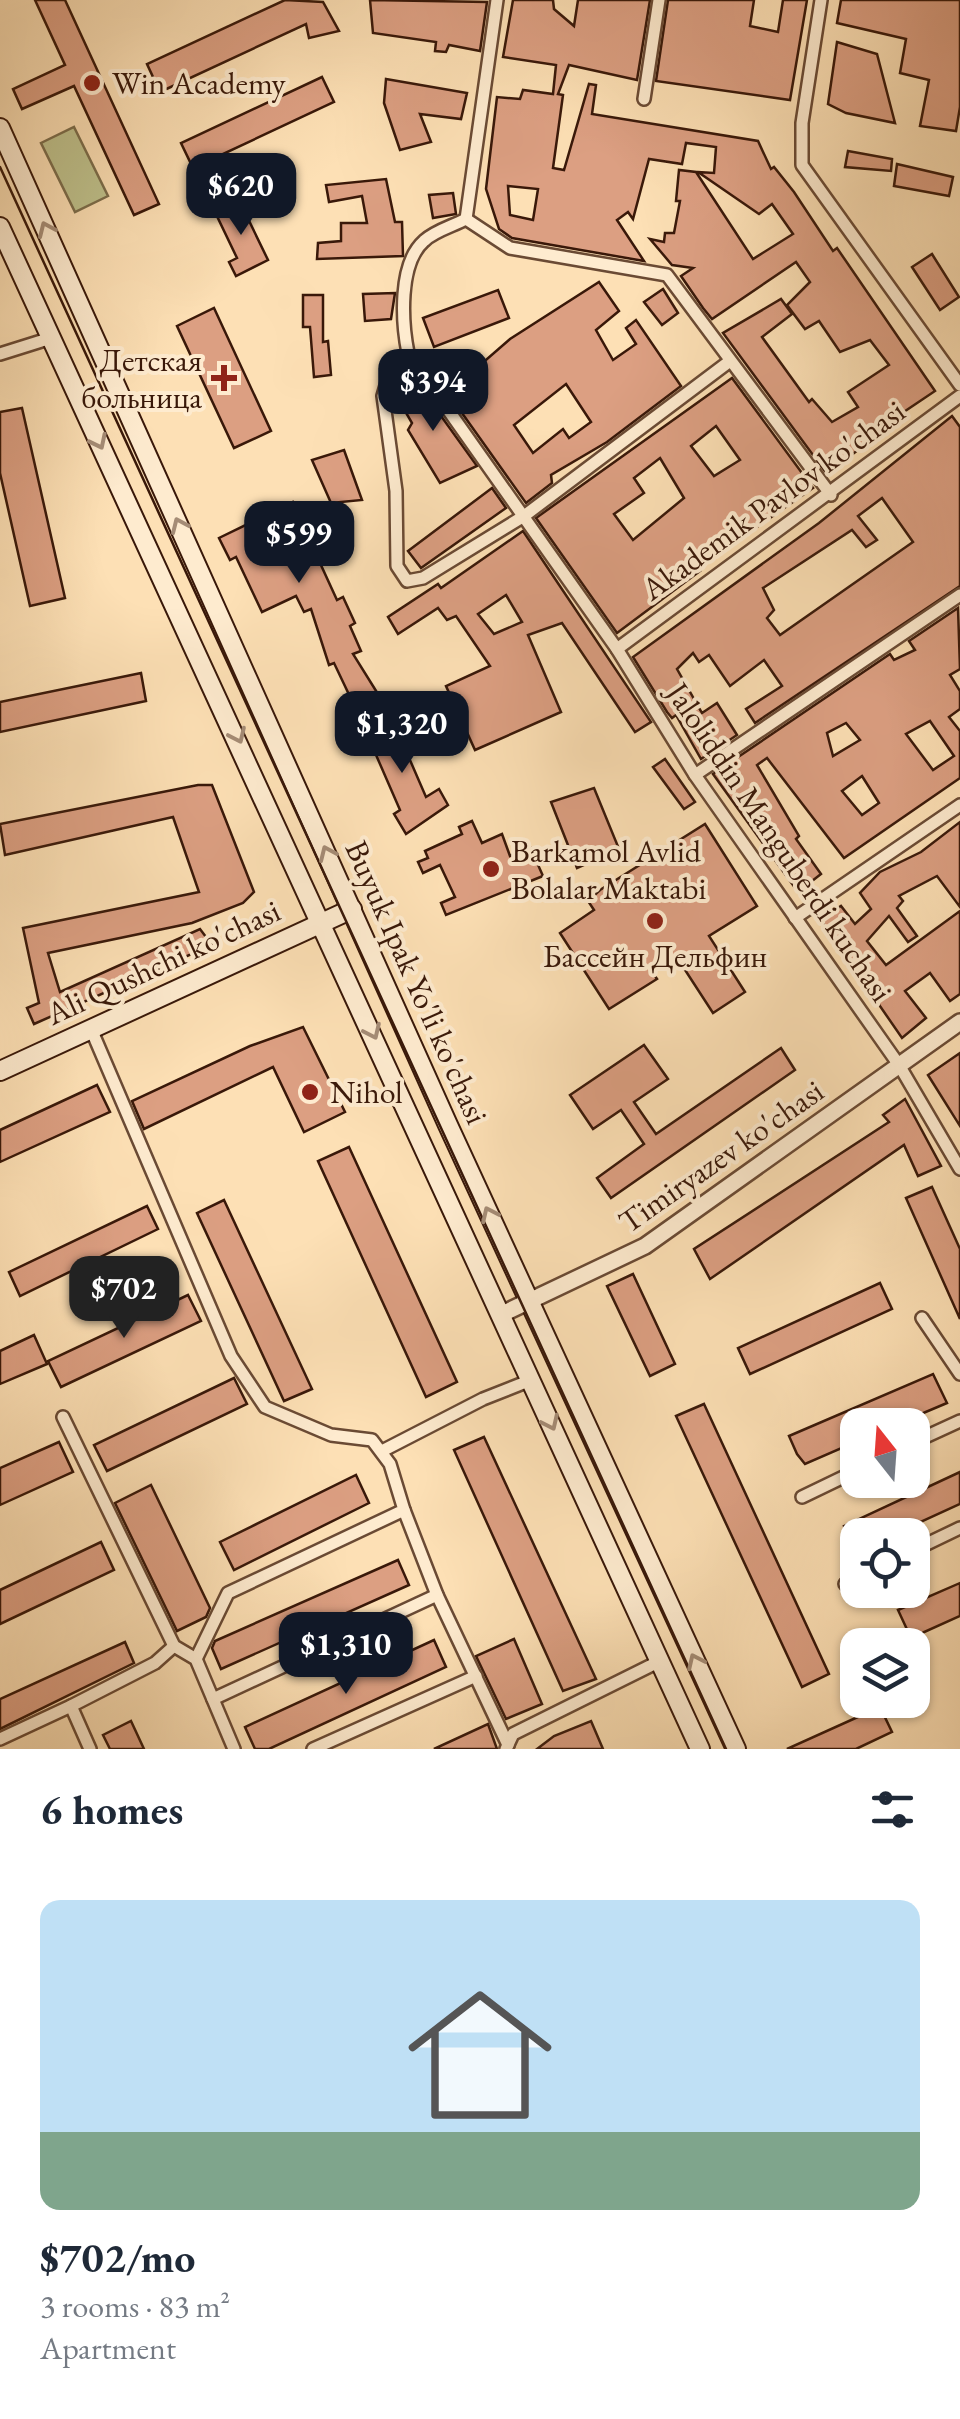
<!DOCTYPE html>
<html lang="en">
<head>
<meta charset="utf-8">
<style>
  :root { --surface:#fff; --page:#f2f2f3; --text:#1f2937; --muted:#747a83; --line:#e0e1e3; --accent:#111827 }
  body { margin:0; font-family:"EB Garamond",serif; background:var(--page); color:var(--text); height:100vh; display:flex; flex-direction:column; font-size:38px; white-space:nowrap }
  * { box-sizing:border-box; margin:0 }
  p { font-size:32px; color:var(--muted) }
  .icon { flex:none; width:55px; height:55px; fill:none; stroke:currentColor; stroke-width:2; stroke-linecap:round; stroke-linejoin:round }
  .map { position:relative; height:1749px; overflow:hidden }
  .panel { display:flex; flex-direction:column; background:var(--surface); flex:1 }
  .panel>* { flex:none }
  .needle { width:65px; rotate:343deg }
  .buttons { position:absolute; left:840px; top:1408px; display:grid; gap:20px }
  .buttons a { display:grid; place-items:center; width:90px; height:90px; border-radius:20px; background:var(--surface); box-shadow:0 2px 8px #0004; font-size:50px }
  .price { position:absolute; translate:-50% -85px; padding:0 22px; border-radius:20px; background:var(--accent); color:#fff; font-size:32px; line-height:65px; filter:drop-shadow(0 2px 5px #0008) }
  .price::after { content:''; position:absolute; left:50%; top:60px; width:30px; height:22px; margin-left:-15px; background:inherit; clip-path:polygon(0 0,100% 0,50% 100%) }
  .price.on { background:#222; color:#fff }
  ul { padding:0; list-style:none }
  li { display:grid; align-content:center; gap:20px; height:530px; padding:0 40px }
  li+li { border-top:2px solid var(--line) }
  li span { display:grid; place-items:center; height:310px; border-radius:20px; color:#555 }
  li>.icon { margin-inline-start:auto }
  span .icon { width:180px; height:180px; fill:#fffc; stroke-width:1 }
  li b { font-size:42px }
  h2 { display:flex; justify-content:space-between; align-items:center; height:120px; padding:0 40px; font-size:42px }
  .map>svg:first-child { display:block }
  .green { fill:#bfc28d; stroke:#7c6d4b; stroke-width:2.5 }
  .building { fill:#dc9f82; stroke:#391809; stroke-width:2.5; fill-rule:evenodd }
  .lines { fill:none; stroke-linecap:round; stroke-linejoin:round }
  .minor-casing { stroke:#6a4a34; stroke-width:16 }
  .tertiary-casing { stroke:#6a4a34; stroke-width:20 }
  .secondary-casing { stroke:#391809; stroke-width:22 }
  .minor { stroke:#feebcf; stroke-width:11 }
  .tertiary { stroke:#feebcf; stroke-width:15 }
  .secondary { stroke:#feebcf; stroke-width:18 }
  .tram { stroke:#391809; stroke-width:2.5 }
  .oneway { stroke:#a58c76 }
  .poi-dot { fill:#8f2418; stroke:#feebcf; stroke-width:4 }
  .labels { text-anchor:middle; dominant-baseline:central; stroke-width:8; stroke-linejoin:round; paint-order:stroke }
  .poi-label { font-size:32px; fill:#391809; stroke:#feebcf; text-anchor:start }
  .street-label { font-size:32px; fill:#391809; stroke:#feebcf }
</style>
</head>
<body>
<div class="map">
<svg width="960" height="1749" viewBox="0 0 960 1749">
  <rect width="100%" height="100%" fill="#fde0b5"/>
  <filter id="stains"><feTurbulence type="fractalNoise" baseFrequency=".002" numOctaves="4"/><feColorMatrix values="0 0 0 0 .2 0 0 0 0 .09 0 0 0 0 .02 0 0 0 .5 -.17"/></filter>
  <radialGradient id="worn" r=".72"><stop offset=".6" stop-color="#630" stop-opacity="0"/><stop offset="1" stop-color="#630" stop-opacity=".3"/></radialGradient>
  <polygon class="green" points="74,127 108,196 75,212 41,143"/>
  <g class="building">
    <polygon points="35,0 65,0 159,204 134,215 74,86 22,109 13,89 65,65"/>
    <polygon points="285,0 323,2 339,31 309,38 306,24 160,92 147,64"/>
    <polygon points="370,0 487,2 480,51 449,45 446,52 435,51 436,42 373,33"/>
    <path d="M513,0H553L554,9L574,26L578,0H650L637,80L569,65L558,94L563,95L553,168L564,170L589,84L596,85L592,114L758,141L771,169L774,167L794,192L833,251L837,248L935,391L877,430L880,433L827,474L723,333L781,299L792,314L762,337L809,402L812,399L832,422L858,407L848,392L889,365L870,340L840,352L819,321L805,329L787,305L810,282L796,262L712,319L703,308L681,276L693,268L672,265L650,239L664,242L665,233H674L680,201H676L679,170L696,172L753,259L793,234L772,204L759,214L698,172L714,173L716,147L686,143L682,164L649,159L633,219L628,212L617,220L644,261L512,238L499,229L486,189L497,97L520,99L523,90L553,94L556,65L503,57ZM508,186L538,189L533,220L510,215Z"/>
    <polygon points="668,0 754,0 750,26 778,32 783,0 807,0 790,100 656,81"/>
    <polygon points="841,0 960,0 960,107 956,131 920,126 929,80 900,73 906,39 837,23"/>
    <polygon points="837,42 877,54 895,123 846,113 828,104"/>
    <polygon points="322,77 334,102 193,168 181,143"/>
    <polygon points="386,79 467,93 461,119 420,114 431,142 400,150 384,103"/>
    <polygon points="848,151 892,159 891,171 845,167"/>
    <polygon points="897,164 953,177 949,196 894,186"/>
    <polygon points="386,179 395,222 402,222 403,256 317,259 318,243 341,241 341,223 367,223 362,196 329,202 326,185"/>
    <polygon points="453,193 456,214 433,218 429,195"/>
    <polygon points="239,200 268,260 236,276 229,262 237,258 215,212"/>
    <polygon points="932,254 959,297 940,310 912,267"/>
    <path d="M599,282L619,311L596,330L613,360L636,344L626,328L636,320L681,386L607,442L551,475L552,483L526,503L442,385L467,368L471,373L510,339ZM566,384L591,422L569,438L563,429L533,453L514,425Z"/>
    <polygon points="663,289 678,313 662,325 644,302"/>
    <polygon points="498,290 509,318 434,347 423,318"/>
    <polygon points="395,293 391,319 365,321 363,294"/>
    <polygon points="303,295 323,295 323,342 328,341 331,375 314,377 310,327 303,327"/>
    <polygon points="214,308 271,431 234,448 177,326"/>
    <polygon points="413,377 477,466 440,483 408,430 412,423 394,392"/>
    <path d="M732,378L813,488L698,568L700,571L617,633L536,518ZM716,426L740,460L714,476L691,446ZM660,458L684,498L633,540L614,514L644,493L634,478Z"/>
    <polygon points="22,408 65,598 30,606 0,473 0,412"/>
    <path d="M952,416L960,427V586L755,723L746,709L782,686L764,660L730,686L709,655L699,662L693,653L677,669L702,713L717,703L737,735L701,759L676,715L672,718L667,712L633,657L819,523ZM882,498L913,542L780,635L767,618L774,610L763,588L852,530L866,547L877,540L858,516Z"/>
    <polygon points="344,450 362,500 331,503 312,460"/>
    <polygon points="492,488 506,508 421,568 408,551"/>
    <polygon points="293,502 321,549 315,552 337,600 343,597 355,623 350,626 361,651 353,654 378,694 354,705 334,663 329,665 311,609 304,612 296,596 262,612 236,557 230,560 219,538"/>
    <path d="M523,531L651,722L635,732L562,623L528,635L561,712L475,750L446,686L490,666L456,616L447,620L438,608L398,634L388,617L438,584L441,588ZM506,595L522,622L494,634L478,614Z"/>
    <path d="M958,608L960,669L950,675L960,691V709L949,717L960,731V778L844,858L767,758L757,765L799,836L796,839L821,874L798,892L713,774L890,654L894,660L915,650L909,641ZM930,721L954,756L933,770L906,734ZM846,723L860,740L833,756L827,733ZM862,776L879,803L862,815L842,791Z"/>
    <polygon points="141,673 146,701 0,732 0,702"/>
    <polygon points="390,714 426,797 439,789 448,805 406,834 394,814 400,810 363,725"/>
    <polygon points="665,759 695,802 684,809 653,767"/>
    <polygon points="198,785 212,785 254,892 243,903 192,923 48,953 60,992 200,929 212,945 34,1024 27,1008 39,1003 23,928 199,892 173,817 5,855 0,824"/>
    <polygon points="594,788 619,849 577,868 551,802"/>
    <polygon points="472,821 482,843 502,834 510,856 530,847 543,876 446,915 441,903 455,897 440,865 423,873 418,862 428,858 425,851 462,834 459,827"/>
    <polygon points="960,822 960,907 937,876 899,896 903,901 897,908 917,936 908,942 889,916 867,941 886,965 960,911 960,994 950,1001 930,973 905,991 926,1018 902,1038 820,919 841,906 855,924 871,909 860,893 880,872 921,852"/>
    <polygon points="705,824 757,906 709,936 745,992 713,1013 676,956 652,972 657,979 609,1009 560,933 594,910 588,901 600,890"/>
    <polygon points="303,1027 345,1112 304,1132 273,1067 144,1129 132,1101 250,1046"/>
    <polygon points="644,1045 668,1079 634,1102 656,1134 781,1048 795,1070 611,1198 597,1178 644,1144 621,1110 593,1129 570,1095"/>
    <polygon points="960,1053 960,1126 928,1075"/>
    <polygon points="97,1085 110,1112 0,1162 0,1130"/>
    <polygon points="905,1099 941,1166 918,1176 904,1145 710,1279 694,1249 889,1122 883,1115"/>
    <polygon points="349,1147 457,1382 426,1397 318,1161"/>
    <polygon points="932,1187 960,1249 960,1319 906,1198"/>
    <polygon points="224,1200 312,1389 284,1401 197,1213"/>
    <polygon points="147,1206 158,1229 20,1296 9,1272"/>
    <polygon points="633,1274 675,1364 650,1376 607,1286"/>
    <polygon points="880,1283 892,1309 750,1374 738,1348"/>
    <polygon points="188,1295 201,1321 61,1387 48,1361"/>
    <polygon points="34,1335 47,1364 0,1384 0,1351"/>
    <polygon points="933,1374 947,1403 895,1425 858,1425 858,1441 805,1464 797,1454 789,1436"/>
    <polygon points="234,1378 247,1404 107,1471 94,1445"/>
    <polygon points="704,1404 829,1674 802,1687 676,1416"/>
    <polygon points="484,1437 596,1679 563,1691 454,1450"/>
    <polygon points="59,1442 73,1472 0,1505 0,1468"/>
    <polygon points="960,1472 960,1504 892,1535 858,1535 858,1555 844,1526"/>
    <polygon points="356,1475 369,1503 234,1570 220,1542"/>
    <polygon points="151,1485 210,1608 206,1617 177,1631 115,1503"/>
    <polygon points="101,1542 114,1570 0,1624 0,1590"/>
    <polygon points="398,1560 409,1585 221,1669 212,1648 215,1641"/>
    <polygon points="960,1583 960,1616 911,1638 898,1610"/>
    <polygon points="514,1639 542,1704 506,1719 476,1656"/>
    <polygon points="434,1640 446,1667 269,1749 255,1749 245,1727"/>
    <polygon points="125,1642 134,1663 0,1729 0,1699"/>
    <polygon points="880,1707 892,1732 856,1749 787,1749"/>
    <polygon points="131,1721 144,1749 110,1749 103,1735"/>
    <polygon points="591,1721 603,1749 537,1749 554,1736"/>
    <polygon points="488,1724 497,1749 434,1749"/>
  </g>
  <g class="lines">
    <g class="minor-casing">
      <g id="minor">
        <polyline points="821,0 802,123 802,165 960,385"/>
        <polyline points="644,99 659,0"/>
        <path d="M466,219C453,226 434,231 424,241C398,264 402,323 408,353L617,649L695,775L899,1065L960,1169"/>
        <polyline points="466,219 510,248 667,275 831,495"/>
        <polyline points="466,219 497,0"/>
        <polyline points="408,353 390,372 383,396 396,491 397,566 407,581 423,578 524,516 730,361"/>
        <polyline points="0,354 51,338"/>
        <polyline points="617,649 960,396"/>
        <polyline points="695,775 960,595"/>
        <polyline points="795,918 960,805"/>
        <polyline points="91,1029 231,1356 265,1407 331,1435 372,1440 390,1464 404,1510 228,1593 196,1659"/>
        <polyline points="922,1318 960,1374"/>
        <polyline points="63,1417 174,1646 196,1659 234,1749"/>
        <polyline points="912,1443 960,1421"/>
        <polyline points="382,1451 483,1399 531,1380"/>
        <polyline points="802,1497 858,1470"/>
        <polyline points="404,1510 437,1595 508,1745"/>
        <polyline points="912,1551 960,1528"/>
        <polyline points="845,1584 858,1578"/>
        <polyline points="213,1699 437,1595"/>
        <polyline points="0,1739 71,1706"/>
        <polyline points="90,1749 71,1706 155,1663 174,1646"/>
        <polyline points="313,1749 476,1676"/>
        <polyline points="506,1749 513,1734 660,1661"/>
      </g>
    </g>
    <g class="tertiary-casing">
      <polyline id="tertiary" points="502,1314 645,1246 960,1022"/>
    </g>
    <g class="secondary-casing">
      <g id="secondary">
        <polyline points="0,128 448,1125 736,1749"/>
        <polyline points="0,227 700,1749"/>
        <polyline points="0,1071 352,909"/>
      </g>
    </g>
    <use href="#minor" class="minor"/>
    <use href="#tertiary" class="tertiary"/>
    <use href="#secondary" class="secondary"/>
    <polyline class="tram" points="0,167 726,1749"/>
  </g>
  <defs><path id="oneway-chevron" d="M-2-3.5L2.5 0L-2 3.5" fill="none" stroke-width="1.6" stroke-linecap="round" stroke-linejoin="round" transform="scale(2.5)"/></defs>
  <g class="oneway">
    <use href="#oneway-chevron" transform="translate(46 229) rotate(-114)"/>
    <use href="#oneway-chevron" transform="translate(99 442) rotate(64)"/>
    <use href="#oneway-chevron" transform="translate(179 525) rotate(-114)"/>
    <use href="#oneway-chevron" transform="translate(238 736) rotate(65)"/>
    <use href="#oneway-chevron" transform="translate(327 853) rotate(-114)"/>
    <use href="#oneway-chevron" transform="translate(373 1032) rotate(65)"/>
    <use href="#oneway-chevron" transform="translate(489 1214) rotate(-115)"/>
    <use href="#oneway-chevron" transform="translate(551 1423) rotate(65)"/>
    <use href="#oneway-chevron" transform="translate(695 1661) rotate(-115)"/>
  </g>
  <g class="poi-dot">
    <circle cx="92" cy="83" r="10"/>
    <path d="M219 363h10v10h10v10h-10v10h-10v-10h-10v-10h10z"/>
    <circle cx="491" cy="869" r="10"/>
    <circle cx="655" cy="921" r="10"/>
    <circle cx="310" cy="1092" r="10"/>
  </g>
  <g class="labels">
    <g class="poi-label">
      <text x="112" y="83">Win Academy</text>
      <text x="202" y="360" text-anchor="end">Детская<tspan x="202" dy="37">больница</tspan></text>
      <text x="511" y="851">Barkamol Avlid<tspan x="511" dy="37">Bolalar Maktabi</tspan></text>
      <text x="655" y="956" text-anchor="middle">Бассейн Дельфин</text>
      <text x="330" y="1092">Nihol</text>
    </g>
    <g class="street-label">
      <text transform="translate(773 500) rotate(-36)">Akademik Pavlov ko'chasi</text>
      <text transform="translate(780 842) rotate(56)">Jaloliddin Manguberdi kuchasi</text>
      <text transform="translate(163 962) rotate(-25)">Ali Qushchi ko'chasi</text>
      <text transform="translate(417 982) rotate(66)">Buyuk Ipak Yo'li ko'chasi</text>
      <text transform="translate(721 1156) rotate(-35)">Timiryazev ko'chasi</text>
    </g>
  </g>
  <rect width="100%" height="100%" filter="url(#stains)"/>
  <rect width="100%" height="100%" fill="url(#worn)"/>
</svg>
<div class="buttons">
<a><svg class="needle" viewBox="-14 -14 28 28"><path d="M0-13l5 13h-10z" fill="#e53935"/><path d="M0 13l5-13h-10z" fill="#747a83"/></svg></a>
<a><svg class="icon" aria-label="locate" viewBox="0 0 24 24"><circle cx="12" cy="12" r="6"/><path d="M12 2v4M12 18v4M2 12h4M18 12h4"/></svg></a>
<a><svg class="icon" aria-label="layers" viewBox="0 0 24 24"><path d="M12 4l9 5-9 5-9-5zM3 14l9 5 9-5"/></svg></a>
</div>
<b class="price" style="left:241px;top:238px">$620</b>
<b class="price" style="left:433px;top:434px">$394</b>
<b class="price" style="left:299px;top:586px">$599</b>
<b class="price" style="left:402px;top:776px">$1,320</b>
<b class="price on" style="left:124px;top:1341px">$702</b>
<b class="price" style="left:346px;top:1697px">$1,310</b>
</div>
<section class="panel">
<h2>6 homes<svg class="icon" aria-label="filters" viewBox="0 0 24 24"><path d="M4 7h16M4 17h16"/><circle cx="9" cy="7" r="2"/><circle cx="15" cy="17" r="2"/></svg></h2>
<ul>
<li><span style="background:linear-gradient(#bfe0f5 75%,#7fa58c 0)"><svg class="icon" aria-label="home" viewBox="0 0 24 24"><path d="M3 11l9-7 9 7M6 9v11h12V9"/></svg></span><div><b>$702/mo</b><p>3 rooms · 83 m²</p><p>Apartment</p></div></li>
</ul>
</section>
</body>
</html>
